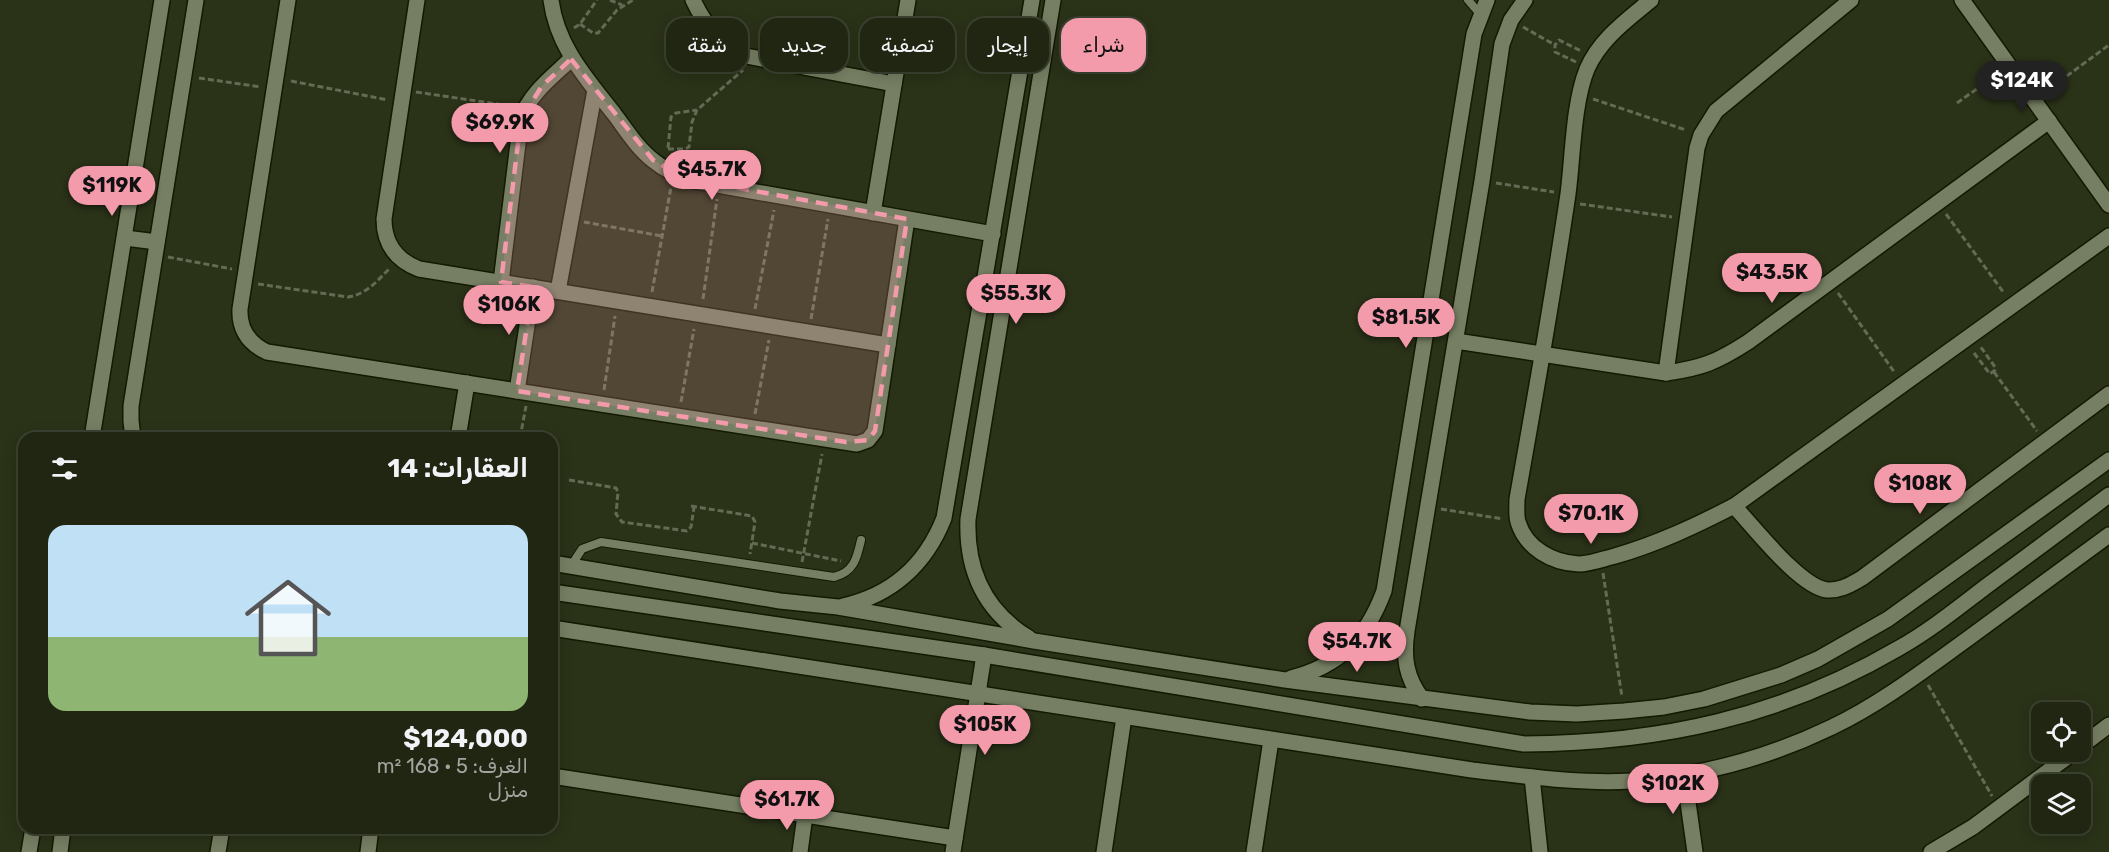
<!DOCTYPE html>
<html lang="ar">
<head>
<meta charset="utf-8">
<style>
  :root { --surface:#202612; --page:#2d3220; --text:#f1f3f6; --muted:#a2a59f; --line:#3d4332; --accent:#f39aab }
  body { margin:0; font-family:Rubik,"Noto Sans Arabic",sans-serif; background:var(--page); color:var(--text); direction:rtl; height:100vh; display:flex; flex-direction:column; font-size:22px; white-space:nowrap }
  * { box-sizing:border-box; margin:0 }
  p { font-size:20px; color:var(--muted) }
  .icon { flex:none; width:33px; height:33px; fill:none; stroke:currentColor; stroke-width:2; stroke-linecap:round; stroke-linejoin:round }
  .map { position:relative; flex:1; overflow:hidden; direction:ltr }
  .panel { position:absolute; left:18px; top:432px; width:540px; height:402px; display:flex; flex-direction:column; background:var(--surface); border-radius:18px; box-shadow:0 3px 15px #0003,0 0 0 2px var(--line); direction:rtl }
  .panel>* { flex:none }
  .top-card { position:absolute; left:576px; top:18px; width:570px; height:54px; direction:rtl; display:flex; gap:12px }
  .controls { position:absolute; left:2031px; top:702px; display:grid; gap:12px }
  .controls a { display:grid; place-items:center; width:60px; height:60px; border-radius:12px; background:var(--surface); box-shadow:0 3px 15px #0003,0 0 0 2px var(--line); font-size:30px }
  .price { position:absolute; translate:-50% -51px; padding:0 14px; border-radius:21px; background:var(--accent); color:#111; font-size:20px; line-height:39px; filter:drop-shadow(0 2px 3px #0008) }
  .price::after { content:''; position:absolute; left:50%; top:36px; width:18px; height:14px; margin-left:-9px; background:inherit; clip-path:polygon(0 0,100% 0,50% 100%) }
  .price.active { background:#222; color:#fff }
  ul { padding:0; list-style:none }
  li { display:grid; align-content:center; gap:12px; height:318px; padding:0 30px }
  li span { display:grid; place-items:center; height:186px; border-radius:18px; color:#555 }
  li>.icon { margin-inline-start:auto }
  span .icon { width:108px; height:108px; fill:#fffc; stroke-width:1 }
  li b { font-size:26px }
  h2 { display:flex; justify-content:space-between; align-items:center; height:72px; padding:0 30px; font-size:26px }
  .chip { padding:0 21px; border-radius:18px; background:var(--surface); box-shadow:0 3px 15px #0003,0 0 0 2px var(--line); font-size:21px; line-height:54px }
  .chip.active { background:var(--accent); color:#111 }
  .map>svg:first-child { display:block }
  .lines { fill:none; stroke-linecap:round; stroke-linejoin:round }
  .service-casing { stroke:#131902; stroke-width:10 }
  .minor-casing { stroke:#131902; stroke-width:18 }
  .path { stroke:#646b54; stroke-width:3; stroke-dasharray:6 3; stroke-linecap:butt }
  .service { stroke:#767f63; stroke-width:8 }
  .minor { stroke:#767f63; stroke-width:15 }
  .marked { fill:#f39aab; fill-opacity:0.2; stroke:#f39aab; stroke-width:4.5; stroke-dasharray:12 8; stroke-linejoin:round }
</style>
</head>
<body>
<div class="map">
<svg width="2109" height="852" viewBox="0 0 2109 852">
  <rect width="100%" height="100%" fill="#2a3218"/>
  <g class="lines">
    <g class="service-casing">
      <g id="service">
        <polyline points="1468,0 1480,14"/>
        <path d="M571,566L582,549L601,542L834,577C854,572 857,558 861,540"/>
      </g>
    </g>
    <g class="minor-casing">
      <g id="minor">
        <path d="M288,0L240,309C239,329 248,343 267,352L857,444L868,440L875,431L907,219"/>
        <path d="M417,0L384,219C384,244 396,260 419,269L888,345"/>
        <path d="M551,0C557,47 587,79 615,115C627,131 638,149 654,161C666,171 680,177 695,181L993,234"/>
        <path d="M693,0C704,24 721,45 746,56L894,84"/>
        <path d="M1651,0C1627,20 1600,39 1587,69C1573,104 1573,156 1568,194C1553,296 1535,398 1517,499C1517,506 1516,515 1518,522C1526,548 1552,563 1579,564C1590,564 1603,559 1615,556C1657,544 1695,526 1734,506L2109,236"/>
        <polyline points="1962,0 2109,205"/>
        <polyline points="873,213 908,0"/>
        <polyline points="125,238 157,242"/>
        <path d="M501,282L521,119C529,94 552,77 571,59"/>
        <polyline points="558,291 595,90"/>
        <path d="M1456,341L1666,373C1702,368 1717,362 1748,342L2049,121"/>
        <polyline points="1666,373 1697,148 1701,135 1716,111 1851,0"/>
        <polyline points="517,391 533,287"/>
        <polyline points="92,438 162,0"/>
        <polyline points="133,438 131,421 131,406 196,0"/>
        <polyline points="458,438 467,383"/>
        <path d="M1734,506C1754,527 1800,587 1827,590C1841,591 1851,584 1862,578L2109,394"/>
        <polyline points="552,563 780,601 838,607 1034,641 1285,680 1530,712 1577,714 1624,711 1664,707 1704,699 1781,675 1818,659 1888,619 2109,460"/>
        <path d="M552,592L984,655L1524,744C1661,743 1781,717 1899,648C1931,630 1959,607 1988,585C2029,555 2069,525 2109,495"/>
        <path d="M843,606C892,595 926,564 944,518L1032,0"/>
        <path d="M552,628L1472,770C1525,776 1578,784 1631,781C1700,776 1770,757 1832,727C1880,704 1923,671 1966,640C2013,605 2061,570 2109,535"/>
        <path d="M1029,638C984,611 966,570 968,519L1053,0"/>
        <path d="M1291,678C1340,666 1367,637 1384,591L1474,34L1487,0"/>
        <path d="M1422,699C1406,677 1403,658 1407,631L1482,181L1502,44L1511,20L1525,0"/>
        <polyline points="2080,747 2109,725"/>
        <polyline points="1684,774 1695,852"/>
        <polyline points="552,776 955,838"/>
        <polyline points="1532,777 1540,852"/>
        <polyline points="29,852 33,828"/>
        <polyline points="60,852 63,828"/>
        <polyline points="218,852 222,828"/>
        <polyline points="368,852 371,828"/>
        <polyline points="800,852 805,815"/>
        <polyline points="953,852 984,655"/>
        <polyline points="1104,852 1124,717"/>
        <polyline points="1254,852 1271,740"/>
        <polyline points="1931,852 1973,827 2074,752"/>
      </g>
    </g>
    <g class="path">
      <polyline points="610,0 622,5"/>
      <polyline points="580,24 593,33 598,33 617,10 633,0"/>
      <polyline points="1523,27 1555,45"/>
      <polyline points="574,28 580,24 597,0"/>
      <polyline points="1576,62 1555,52 1555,45 1559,40 1581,51"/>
      <polyline points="199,78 261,87"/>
      <polyline points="291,81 388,100"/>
      <polyline points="416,92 511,106"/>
      <polyline points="2045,92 2109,45"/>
      <polyline points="1593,99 1686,130"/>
      <polyline points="1957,103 1998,74"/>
      <polyline points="668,148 671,117 676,113 697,110"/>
      <polyline points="668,149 685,149 689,147 692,122 697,110 743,70"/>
      <polyline points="1496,183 1554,192"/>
      <polyline points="1580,204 1672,217"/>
      <polyline points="1946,214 2004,293"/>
      <polyline points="584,222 662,236"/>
      <polyline points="168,257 232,269"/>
      <path d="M258,284L348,297C367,294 377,281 390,268"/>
      <polyline points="652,292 671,187"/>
      <polyline points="1838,293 1895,373"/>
      <polyline points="703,299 717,199"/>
      <polyline points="755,309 774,210"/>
      <polyline points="811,319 828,219"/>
      <polyline points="1974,353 1990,374 1995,370 1995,367 1980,346"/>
      <polyline points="1994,372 2037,431"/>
      <polyline points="604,390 615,316"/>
      <polyline points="681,402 694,329"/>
      <polyline points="755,414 769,340"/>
      <polyline points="520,438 526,406"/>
      <polyline points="569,480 616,488 618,492 616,514 622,522 687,531 691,527 694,507"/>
      <polyline points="552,500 556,501"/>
      <polyline points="691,506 752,516 755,522 750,554"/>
      <polyline points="1441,509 1503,519"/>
      <polyline points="752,543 841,561"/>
      <polyline points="802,562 822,454"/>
      <polyline points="1603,573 1622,697"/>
      <polyline points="1928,685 1992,796"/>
    </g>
    <use href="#service" class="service"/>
    <use href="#minor" class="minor"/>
  </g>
  <path class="marked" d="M571,59L653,160L684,178L907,219L875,431L868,440L846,442L517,391L533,287L501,282L521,119L542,86Z"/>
</svg>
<div class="controls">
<a><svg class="icon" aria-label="locate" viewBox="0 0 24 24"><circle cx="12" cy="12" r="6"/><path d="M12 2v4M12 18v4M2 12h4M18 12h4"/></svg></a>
<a><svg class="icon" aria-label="layers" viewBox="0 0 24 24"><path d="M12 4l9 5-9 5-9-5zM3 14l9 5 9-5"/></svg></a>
</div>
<b class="price active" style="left:2022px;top:112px">$124K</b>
<b class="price" style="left:500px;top:154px">$69.9K</b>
<b class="price" style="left:712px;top:201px">$45.7K</b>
<b class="price" style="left:112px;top:217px">$119K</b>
<b class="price" style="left:1772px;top:304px">$43.5K</b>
<b class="price" style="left:1016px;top:325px">$55.3K</b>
<b class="price" style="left:509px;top:336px">$106K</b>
<b class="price" style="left:1406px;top:349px">$81.5K</b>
<b class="price" style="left:1920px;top:515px">$108K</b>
<b class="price" style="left:1591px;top:545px">$70.1K</b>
<b class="price" style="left:1357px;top:673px">$54.7K</b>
<b class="price" style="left:985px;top:756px">$105K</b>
<b class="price" style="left:1673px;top:815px">$102K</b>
<b class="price" style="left:787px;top:831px">$61.7K</b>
<div class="top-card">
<a class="chip active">شراء</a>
<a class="chip">إيجار</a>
<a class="chip">تصفية</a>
<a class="chip">جديد</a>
<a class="chip">شقة</a>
</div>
<section class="panel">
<h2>العقارات: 14<svg class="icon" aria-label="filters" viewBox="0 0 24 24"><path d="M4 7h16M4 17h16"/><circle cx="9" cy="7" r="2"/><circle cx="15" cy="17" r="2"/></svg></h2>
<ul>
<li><span style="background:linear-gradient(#bfe0f5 60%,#8fb573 0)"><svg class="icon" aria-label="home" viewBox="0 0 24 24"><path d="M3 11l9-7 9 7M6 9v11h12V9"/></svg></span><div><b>$124,000</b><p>الغرف: 5 · 168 m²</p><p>منزل</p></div></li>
</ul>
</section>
</div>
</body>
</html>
